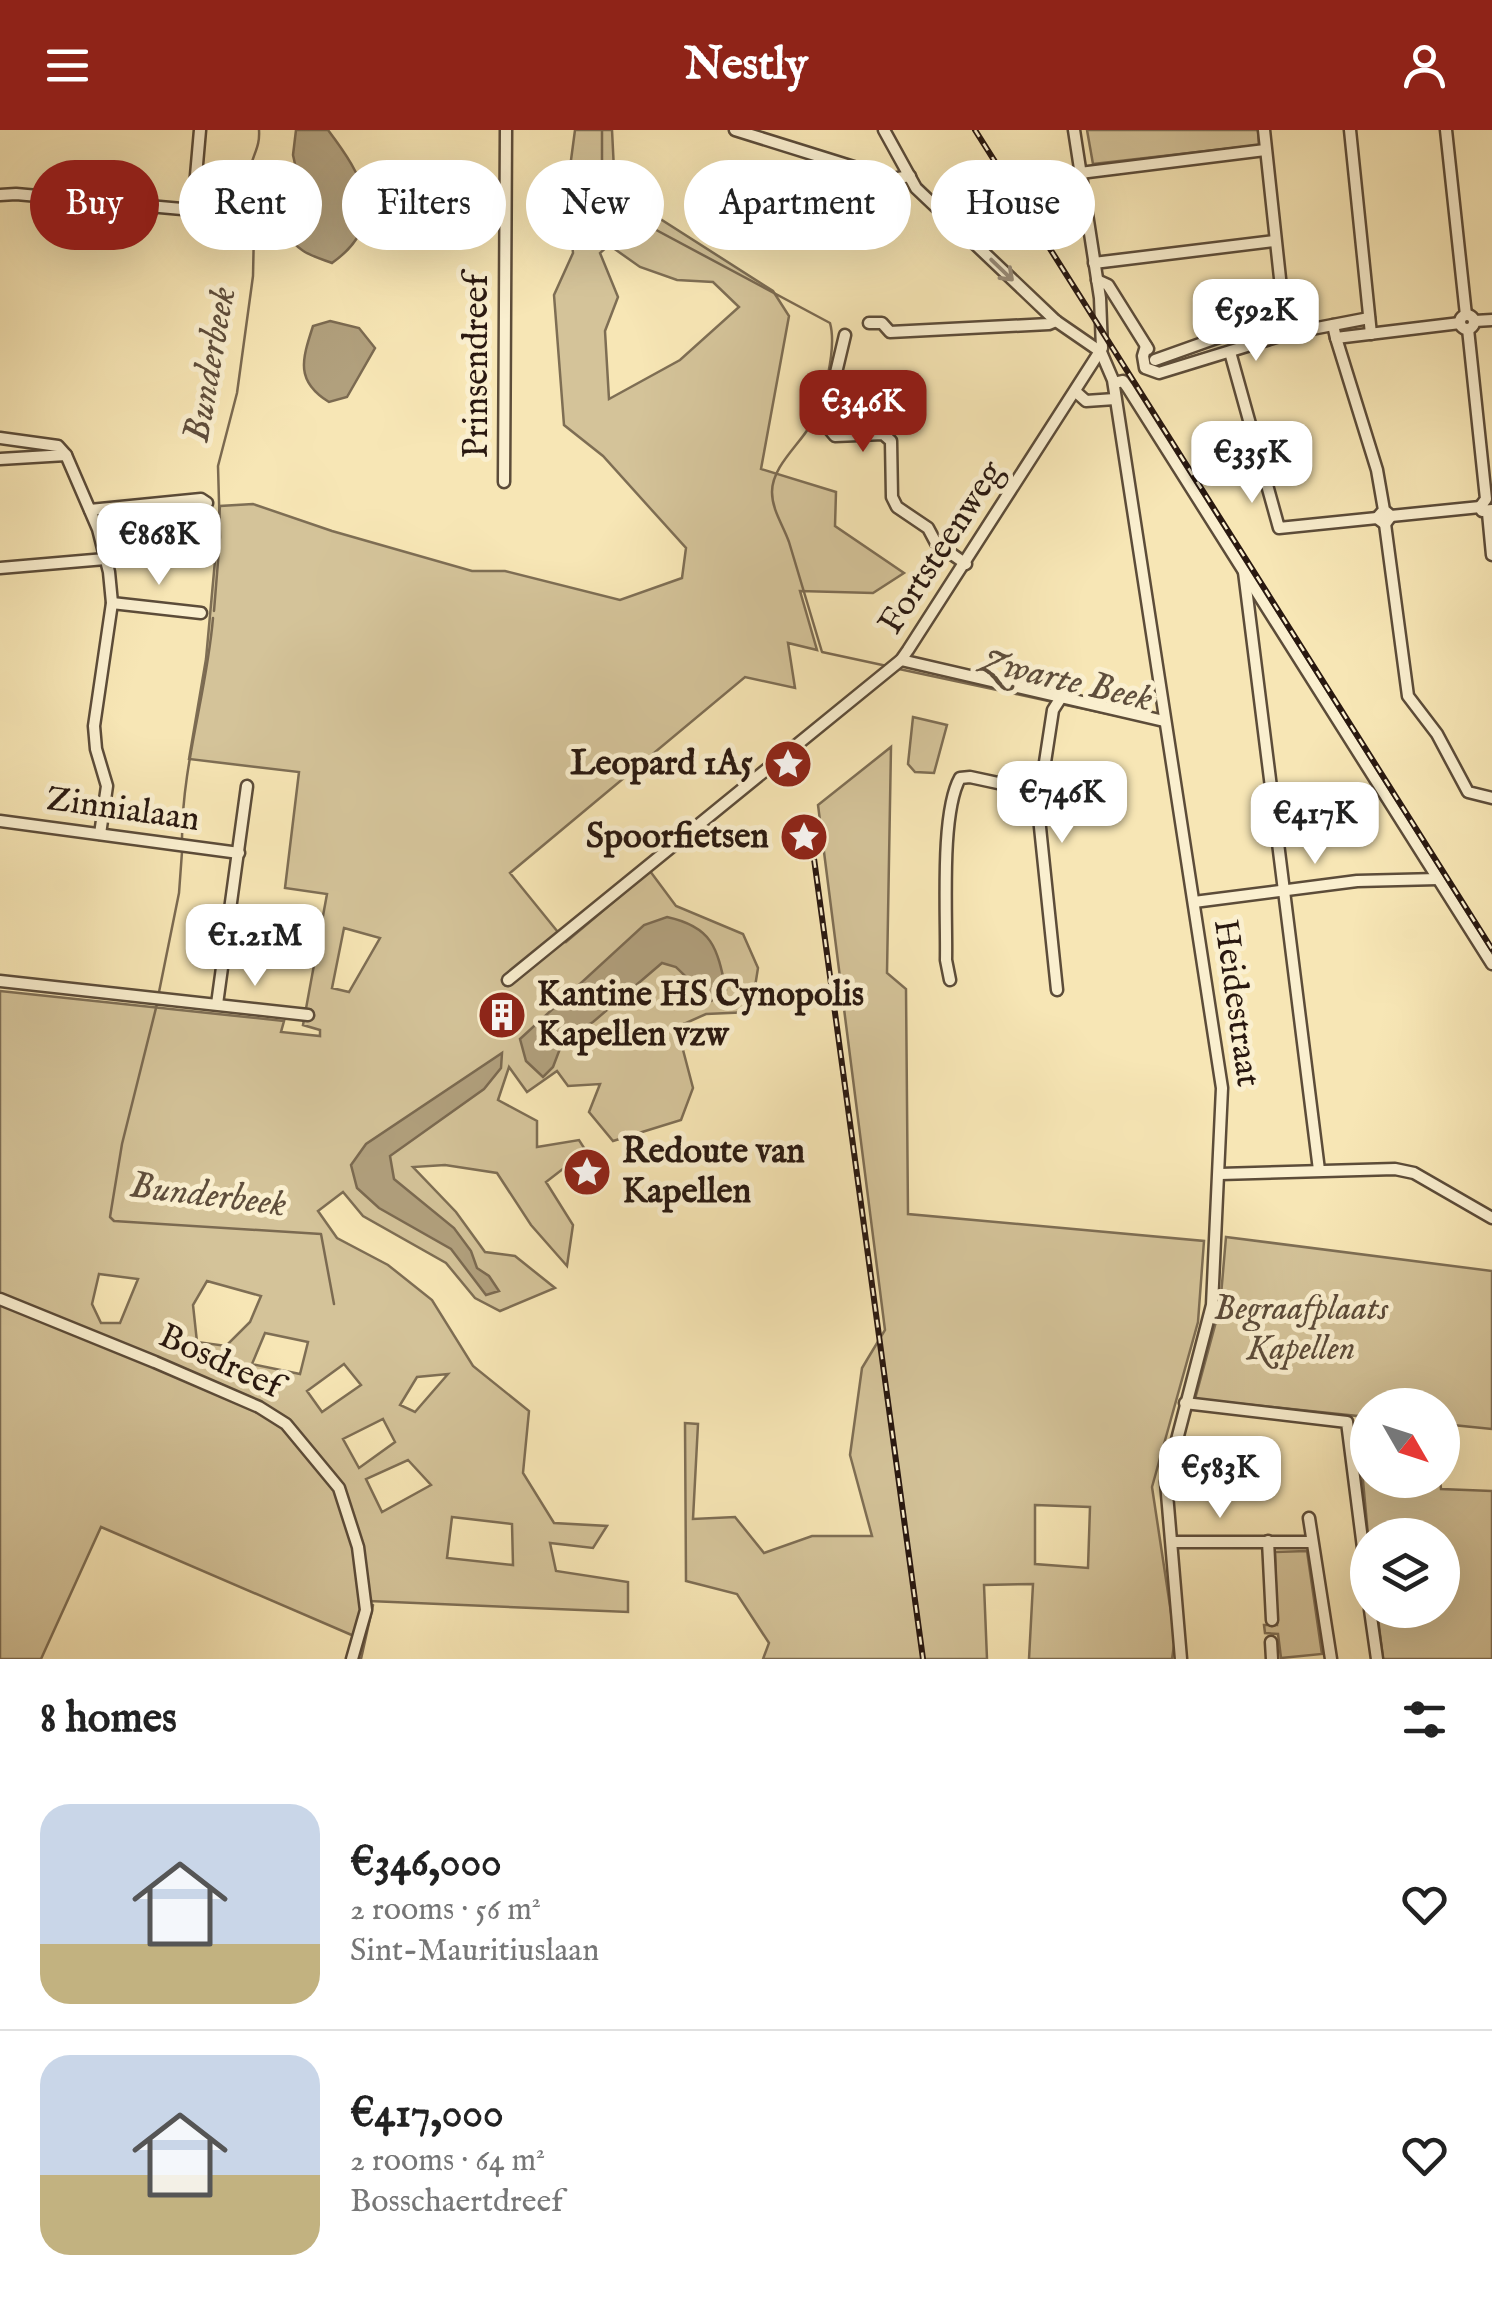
<!DOCTYPE html>
<html lang="en">
<head>
<meta charset="utf-8">
<style>
  :root { --surface:#fff; --page:#f6f6f6; --text:#222; --muted:#767676; --line:#e0e0e0; --accent:#8f2418 }
  body { margin:0; font-family:"IM FELL English",serif; background:var(--page); color:var(--text); height:100vh; display:flex; flex-direction:column; font-size:38px; white-space:nowrap }
  * { box-sizing:border-box; margin:0 }
  p { font-size:32px; color:var(--muted) }
  .icon { flex:none; width:55px; height:55px; fill:none; stroke:currentColor; stroke-width:2; stroke-linecap:round; stroke-linejoin:round }
  .map { position:relative; height:1529px; overflow:hidden }
  .drawer { display:flex; flex-direction:column; background:var(--surface); flex:1 }
  .drawer>* { flex:none }
  .hud { position:absolute; left:30px; top:30px; width:1432px; height:90px; display:flex; gap:20px }
  .needle { width:65px; rotate:129deg }
  .fabs { position:absolute; left:1350px; top:1258px; display:grid; gap:20px }
  .fabs a { display:grid; place-items:center; width:110px; height:110px; border-radius:50%; background:var(--surface); box-shadow:0 10px 40px #0002; font-size:50px }
  .price { position:absolute; translate:-50% -85px; padding:0 22px; border-radius:20px; background:#fff; color:#222; font-size:32px; line-height:65px; filter:drop-shadow(0 2px 5px #0008) }
  .price::after { content:''; position:absolute; left:50%; top:60px; width:30px; height:22px; margin-left:-15px; background:inherit; clip-path:polygon(0 0,100% 0,50% 100%) }
  .price.active { background:var(--accent); color:#fff }
  ul { padding:0; list-style:none }
  li { display:flex; align-items:center; gap:30px; height:250px; padding:0 40px }
  li+li { border-top:2px solid var(--line) }
  li span { display:grid; place-items:center; flex:none; width:280px; height:200px; border-radius:30px; color:#555 }
  li>.icon { margin-inline-start:auto }
  span .icon { width:120px; height:120px; fill:#fffc; stroke-width:1 }
  li b { font-size:42px }
  h2 { display:flex; justify-content:space-between; align-items:center; height:120px; padding:0 40px; font-size:42px }
  .tag { padding:0 35px; border-radius:45px; background:var(--surface); box-shadow:0 10px 40px #0002; font-size:35px; line-height:90px }
  .tag.active { background:var(--accent); color:#fff }
  header { display:flex; justify-content:space-between; align-items:center; height:130px; padding:0 40px; background:var(--accent); color:#fff; font-size:45px; font-weight:800 }
  .map>svg:first-child { display:block }
  .green { fill:#d4c399; stroke:#7e6e54; stroke-width:2.5; fill-rule:evenodd }
  .water { fill:#b1a07d; stroke:#7b6a51; stroke-width:2.5 }
  .lines { fill:none; stroke-linecap:round; stroke-linejoin:round }
  .stream { stroke:#7b6a51; stroke-width:2.5 }
  .minor-casing { stroke:#5c4c39; stroke-width:15 }
  .minor { stroke:#faefcf; stroke-width:10 }
  .rail-casing { stroke:#291810; stroke-width:6 }
  .rail { stroke:#faefcf; stroke-width:2.5; stroke-dasharray:8; stroke-linecap:butt }
  .oneway { stroke:#9c8e79 }
  .labels { text-anchor:middle; dominant-baseline:central; stroke-width:10; stroke-linejoin:round; paint-order:stroke }
  .street-label { font-size:35px; fill:#291810; stroke:#faefcf }
  .poi-label { font-size:35px; font-weight:bold; fill:#291810; stroke:#faefcf; text-anchor:end }
  .park-label { font-size:35px; font-style:italic; fill:#5c4b39; stroke:#faefcf }
  .water-label { font-size:38px; font-style:italic; fill:#5f4e3c; stroke:#faefcf }
</style>
</head>
<body>
<header><svg class="icon" aria-label="menu" viewBox="0 0 24 24"><path d="M4 6h16M4 12h16M4 18h16"/></svg>Nestly<svg class="icon" aria-label="person" viewBox="0 0 24 24"><circle cx="12" cy="8" r="4"/><path d="M4 21q1-7 8-7t8 7"/></svg></header>
<div class="map">
<svg width="1492" height="1529" viewBox="0 0 1492 1529">
  <rect width="100%" height="100%" fill="#f7e6b5"/>
  <filter id="stains"><feTurbulence type="fractalNoise" baseFrequency=".002" numOctaves="4"/><feColorMatrix values="0 0 0 0 .2 0 0 0 0 .09 0 0 0 0 .02 0 0 0 .5 -.17"/></filter>
  <radialGradient id="worn" r=".72"><stop offset=".6" stop-color="#630" stop-opacity="0"/><stop offset="1" stop-color="#630" stop-opacity=".3"/></radialGradient>
  <g class="green">
    <path d="M575,0H612L615,60L773,161L789,186L761,339L836,362L835,396L904,443L873,463L800,461L817,520L788,513L795,558L745,547L510,743L566,812L650,741L676,776L743,804L758,838L751,882L706,884L677,897L693,958L681,990L613,1011L589,982L600,954L568,956L557,941L527,962L509,937L498,970L537,991V1017L579,1010L586,1021L546,1052L573,1095L567,1136L531,1095L497,1043L445,1035L413,1037L456,1082L485,1122L515,1126L555,1158L500,1181L475,1168L446,1133L363,1086L343,1062L318,1081L337,1108L388,1135L432,1170L473,1236L529,1281L523,1343L554,1393L607,1396L593,1418L550,1413L556,1441L628,1452V1482L369,1471L354,1506L101,1397L41,1529H0V861L284,891L281,902L320,906V900L303,895L327,764L285,758L299,642L189,629L206,529L220,376L253,374L332,401L472,441H505L620,470L682,448L686,418L603,326L564,295L554,165L573,123L567,60ZM609,115L640,137L677,150L713,152L739,177L680,230L609,269L605,201L618,167L600,123ZM344,798L380,808L349,862L332,858ZM99,1144L138,1149L120,1193H101L92,1174ZM207,1151L261,1166L250,1192L226,1216L197,1212L193,1175ZM265,1203L308,1212L300,1244L252,1234ZM344,1234L361,1255L322,1282L307,1261ZM448,1244L415,1282L400,1275L417,1247ZM383,1289L395,1312L359,1338L343,1309ZM408,1330L431,1355L382,1382L366,1349ZM452,1387L512,1394L513,1435L447,1428Z"/>
    <polygon points="1087,0 1258,0 1259,15 1093,34"/>
    <polygon points="913,587 947,595 934,643 915,642 908,634"/>
    <path d="M891,617L887,843L906,859L908,1084L1204,1111L1198,1192L1152,1357L1175,1509L1172,1529H1029L1033,1454L984,1455L987,1529H763L769,1513L737,1464L686,1451L685,1293L698,1294L693,1389L735,1387L764,1423L812,1406H872L850,1325L862,1238L885,1200L818,675ZM1035,1375L1090,1377L1088,1438L1035,1434Z"/>
    <polygon points="1226,1107 1492,1141 1492,1299 1443,1294 1442,1275 1368,1275 1368,1350 1440,1350 1441,1359 1492,1361 1492,1529 1383,1529 1377,1480 1442,1480 1442,1405 1368,1405 1357,1286 1195,1269 1220,1177"/>
    <polygon points="1307,1421 1322,1524 1281,1528 1278,1504 1265,1503 1264,1495 1277,1495 1275,1422"/>
  </g>
  <g class="water">
    <path d="M296,0H328C362,45 391,91 332,133C313,126 296,122 288,103L306,76L307,59L297,43L293,25Z"/>
    <path d="M330,191L359,198L375,218L347,267L329,272C295,251 302,230 313,196Z"/>
    <path d="M667,787C713,797 717,818 726,860L723,865L711,871L676,837L662,833L593,892L564,908L553,937L543,947L526,931L520,909L644,795Z"/>
    <polygon points="502,923 501,938 484,959 390,1026 394,1049 454,1098 471,1121 477,1138 489,1146 499,1161 486,1165 451,1119 379,1078 357,1058 351,1035 366,1014"/>
  </g>
  <g class="lines">
    <g class="stream">
      <path d="M602,0V71L830,193C837,218 824,273 810,296C798,316 772,337 772,362C772,380 783,395 789,412C800,449 811,486 822,522L887,536"/>
      <path d="M214,481L220,407L218,336L237,263L253,146L254,99L246,69C253,56 247,47 251,35C255,21 260,15 259,0"/>
      <polyline points="899,539 1053,572"/>
      <polyline points="1061,574 1146,592"/>
      <path d="M182,709C182,635 207,562 213,488"/>
      <polyline points="159,862 179,763 182,722"/>
      <polyline points="157,874 122,1014 110,1087 114,1091 321,1104 334,1174"/>
      <polyline points="1176,1294 1181,1273"/>
      <polyline points="361,1529 373,1475"/>
    </g>
    <g class="minor-casing">
      <g id="minor">
        <polyline points="735,0 892,49 910,46"/>
        <polyline points="884,0 916,58 1056,191 1101,222 1113,250 1222,958 1212,1175 1166,1352 1181,1529"/>
        <polyline points="1350,0 1371,204"/>
        <polyline points="1446,0 1466,185"/>
        <polyline points="1080,43 1265,20"/>
        <polyline points="0,65 16,64 193,80 200,0"/>
        <polyline points="1094,133 1274,111"/>
        <polyline points="1097,150 1108,155 1148,219"/>
        <circle cx="1467" cy="192" r="7"/>
        <polyline points="1475,191 1492,190"/>
        <polyline points="869,193 882,193 890,202 1049,194 1056,191"/>
        <polyline points="1333,195 1336,208 1460,193"/>
        <polyline points="1468,199 1486,369 1480,377 1482,381 1492,380"/>
        <polyline points="1286,204 1369,188"/>
        <polyline points="845,205 824,293 835,306 883,304 891,311 892,367 897,377 928,398 936,413 966,434"/>
        <polyline points="1336,208 1377,340 1384,380 1391,386 1385,394 1377,388 1384,380"/>
        <polyline points="1146,216 1143,226 1145,238 1159,243 1286,204 1264,0"/>
        <polyline points="1230,222 1279,398 1377,388"/>
        <polyline points="1155,230 1281,185"/>
        <polyline points="1114,253 1123,251 1128,258 1492,834"/>
        <polyline points="1076,262 1086,271 1115,269"/>
        <polyline points="0,308 58,316 66,325 98,399 109,442 112,473 94,596 96,619 107,656 100,704"/>
        <polyline points="0,329 66,325"/>
        <polyline points="504,352 506,0"/>
        <polyline points="90,380 201,369 207,373"/>
        <polyline points="1488,383 1492,425"/>
        <polyline points="1391,386 1480,377"/>
        <polyline points="1385,394 1408,566 1437,604 1468,662 1492,668"/>
        <polyline points="0,438 105,429"/>
        <polyline points="1244,442 1319,1040"/>
        <polyline points="112,473 201,483"/>
        <polyline points="901,530 1164,591"/>
        <polyline points="0,691 239,723"/>
        <polyline points="1194,772 1357,751 1438,749"/>
        <polyline points="508,850 901,530 908,520 1102,218 1100,168 1074,0"/>
        <path d="M950,850L946,830C947,786 940,684 960,648L970,647L1040,662"/>
        <polyline points="0,851 308,885"/>
        <polyline points="1057,860 1038,678 1053,580 1062,566"/>
        <polyline points="217,874 247,656"/>
        <polyline points="1220,1044 1395,1039 1414,1043 1492,1088"/>
        <polyline points="0,1169 155,1232 259,1277 286,1294 339,1358 358,1417 366,1480 352,1529"/>
        <polyline points="1185,1273 1347,1292 1368,1457"/>
        <polyline points="1309,1388 1331,1529"/>
        <polyline points="1268,1411 1272,1490"/>
        <polyline points="1173,1412 1311,1412"/>
        <polyline points="1370,1480 1377,1529"/>
        <polyline points="1271,1512 1272,1529"/>
      </g>
    </g>
    <use href="#minor" class="minor"/>
    <g class="rail-casing">
      <g id="rail">
        <polyline points="975,0 1492,819"/>
        <polyline points="812,714 923,1529"/>
      </g>
    </g>
    <use href="#rail" class="rail"/>
  </g>
  <defs><path id="oneway-shaft" d="M-6 0H5M1.5-3L5.5 0L1.5 3" fill="none" stroke-width="1.6" stroke-linecap="round" stroke-linejoin="round" transform="scale(2.5)"/></defs>
  <use class="oneway" href="#oneway-shaft" transform="translate(1002 140) rotate(44)"/>
  <defs>
    <g id="sight-disc" transform="scale(2.5)"><circle r="9.5" fill="#8f2418" stroke="#faefcf"/><path d="M0-6L1.8-2.2L6-1.7L2.9 1.2L3.7 5.4L0 3.3L-3.7 5.4L-2.9 1.2L-6-1.7L-1.8-2.2Z" fill="#fff"/></g>
    <g id="building-disc" transform="scale(2.5)"><circle r="9.5" fill="#8f2418" stroke="#faefcf"/><path d="M-4-6H4V6H1V3H-1V6H-4ZM-2.5-4.3h1.7v1.8h-1.7ZM.8-4.3h1.7v1.8H.8ZM-2.5-1h1.7V.8h-1.7ZM.8-1h1.7V.8H.8Z" fill="#fff"/></g>
  </defs>
  <g fill-rule="evenodd">
    <use href="#sight-disc" x="788" y="634"/>
    <use href="#sight-disc" x="804" y="707"/>
    <use href="#building-disc" x="502" y="885"/>
    <use href="#sight-disc" x="587" y="1042"/>
  </g>
  <g class="labels">
    <g class="street-label">
      <text transform="translate(477 236) rotate(-90)">Prinsendreef</text>
      <text transform="translate(942 418) rotate(-57)">Fortsteenweg</text>
      <text transform="translate(123 680) rotate(8)">Zinnialaan</text>
      <text transform="translate(1236 873) rotate(82)">Heidestraat</text>
      <text transform="translate(220 1232) rotate(25)">Bosdreef</text>
    </g>
    <g class="poi-label">
      <text x="753" y="634">Leopard 1A5</text>
      <text x="769" y="707">Spoorfietsen</text>
      <text x="537" y="865" text-anchor="start">Kantine HS Cynopolis<tspan x="537" dy="40">Kapellen vzw</tspan></text>
      <text x="622" y="1022" text-anchor="start">Redoute van<tspan x="622" dy="40">Kapellen</tspan></text>
    </g>
    <g class="park-label">
      <text x="1301" y="1179">Begraafplaats<tspan x="1301" dy="40">Kapellen</tspan></text>
    </g>
    <g class="water-label">
      <text transform="translate(211 235) rotate(-80)">Bunderbeek</text>
      <text transform="translate(1066 551) rotate(13)">Zwarte Beek</text>
      <text transform="translate(208 1066) rotate(7)">Bunderbeek</text>
    </g>
  </g>
  <rect width="100%" height="100%" filter="url(#stains)"/>
  <rect width="100%" height="100%" fill="url(#worn)"/>
</svg>
<div class="fabs">
<a><svg class="needle" viewBox="-14 -14 28 28"><path d="M0-13l5 13h-10z" fill="#e53935"/><path d="M0 13l5-13h-10z" fill="#767676"/></svg></a>
<a><svg class="icon" aria-label="layers" viewBox="0 0 24 24"><path d="M12 4l9 5-9 5-9-5zM3 14l9 5 9-5"/></svg></a>
</div>
<b class="price" style="left:1256px;top:234px">€592K</b>
<b class="price active" style="left:863px;top:325px">€346K</b>
<b class="price" style="left:1252px;top:376px">€335K</b>
<b class="price" style="left:159px;top:458px">€868K</b>
<b class="price" style="left:1062px;top:716px">€746K</b>
<b class="price" style="left:1315px;top:737px">€417K</b>
<b class="price" style="left:255px;top:859px">€1.21M</b>
<b class="price" style="left:1220px;top:1391px">€583K</b>
<div class="hud">
<a class="tag active">Buy</a>
<a class="tag">Rent</a>
<a class="tag">Filters</a>
<a class="tag">New</a>
<a class="tag">Apartment</a>
<a class="tag">House</a>
</div>
</div>
<section class="drawer">
<h2>8 homes<svg class="icon" aria-label="filters" viewBox="0 0 24 24"><path d="M4 7h16M4 17h16"/><circle cx="9" cy="7" r="2"/><circle cx="15" cy="17" r="2"/></svg></h2>
<ul>
<li><span style="background:linear-gradient(#c9d6e8 70%,#c2b280 0)"><svg class="icon" aria-label="home" viewBox="0 0 24 24"><path d="M3 11l9-7 9 7M6 9v11h12V9"/></svg></span><div><b>€346,000</b><p>2 rooms · 56 m²</p><p>Sint-Mauritiuslaan</p></div><svg class="icon" aria-label="heart" viewBox="0 0 24 24"><path d="M12 20l-8-8c-3-5 5-10 8-4 3-6 11-1 8 4z"/></svg></li>
<li><span style="background:linear-gradient(#c9d6e8 60%,#c2b280 0)"><svg class="icon" aria-label="home" viewBox="0 0 24 24"><path d="M3 11l9-7 9 7M6 9v11h12V9"/></svg></span><div><b>€417,000</b><p>2 rooms · 64 m²</p><p>Bosschaertdreef</p></div><svg class="icon" aria-label="heart" viewBox="0 0 24 24"><path d="M12 20l-8-8c-3-5 5-10 8-4 3-6 11-1 8 4z"/></svg></li>
</ul>
</section>
</body>
</html>
